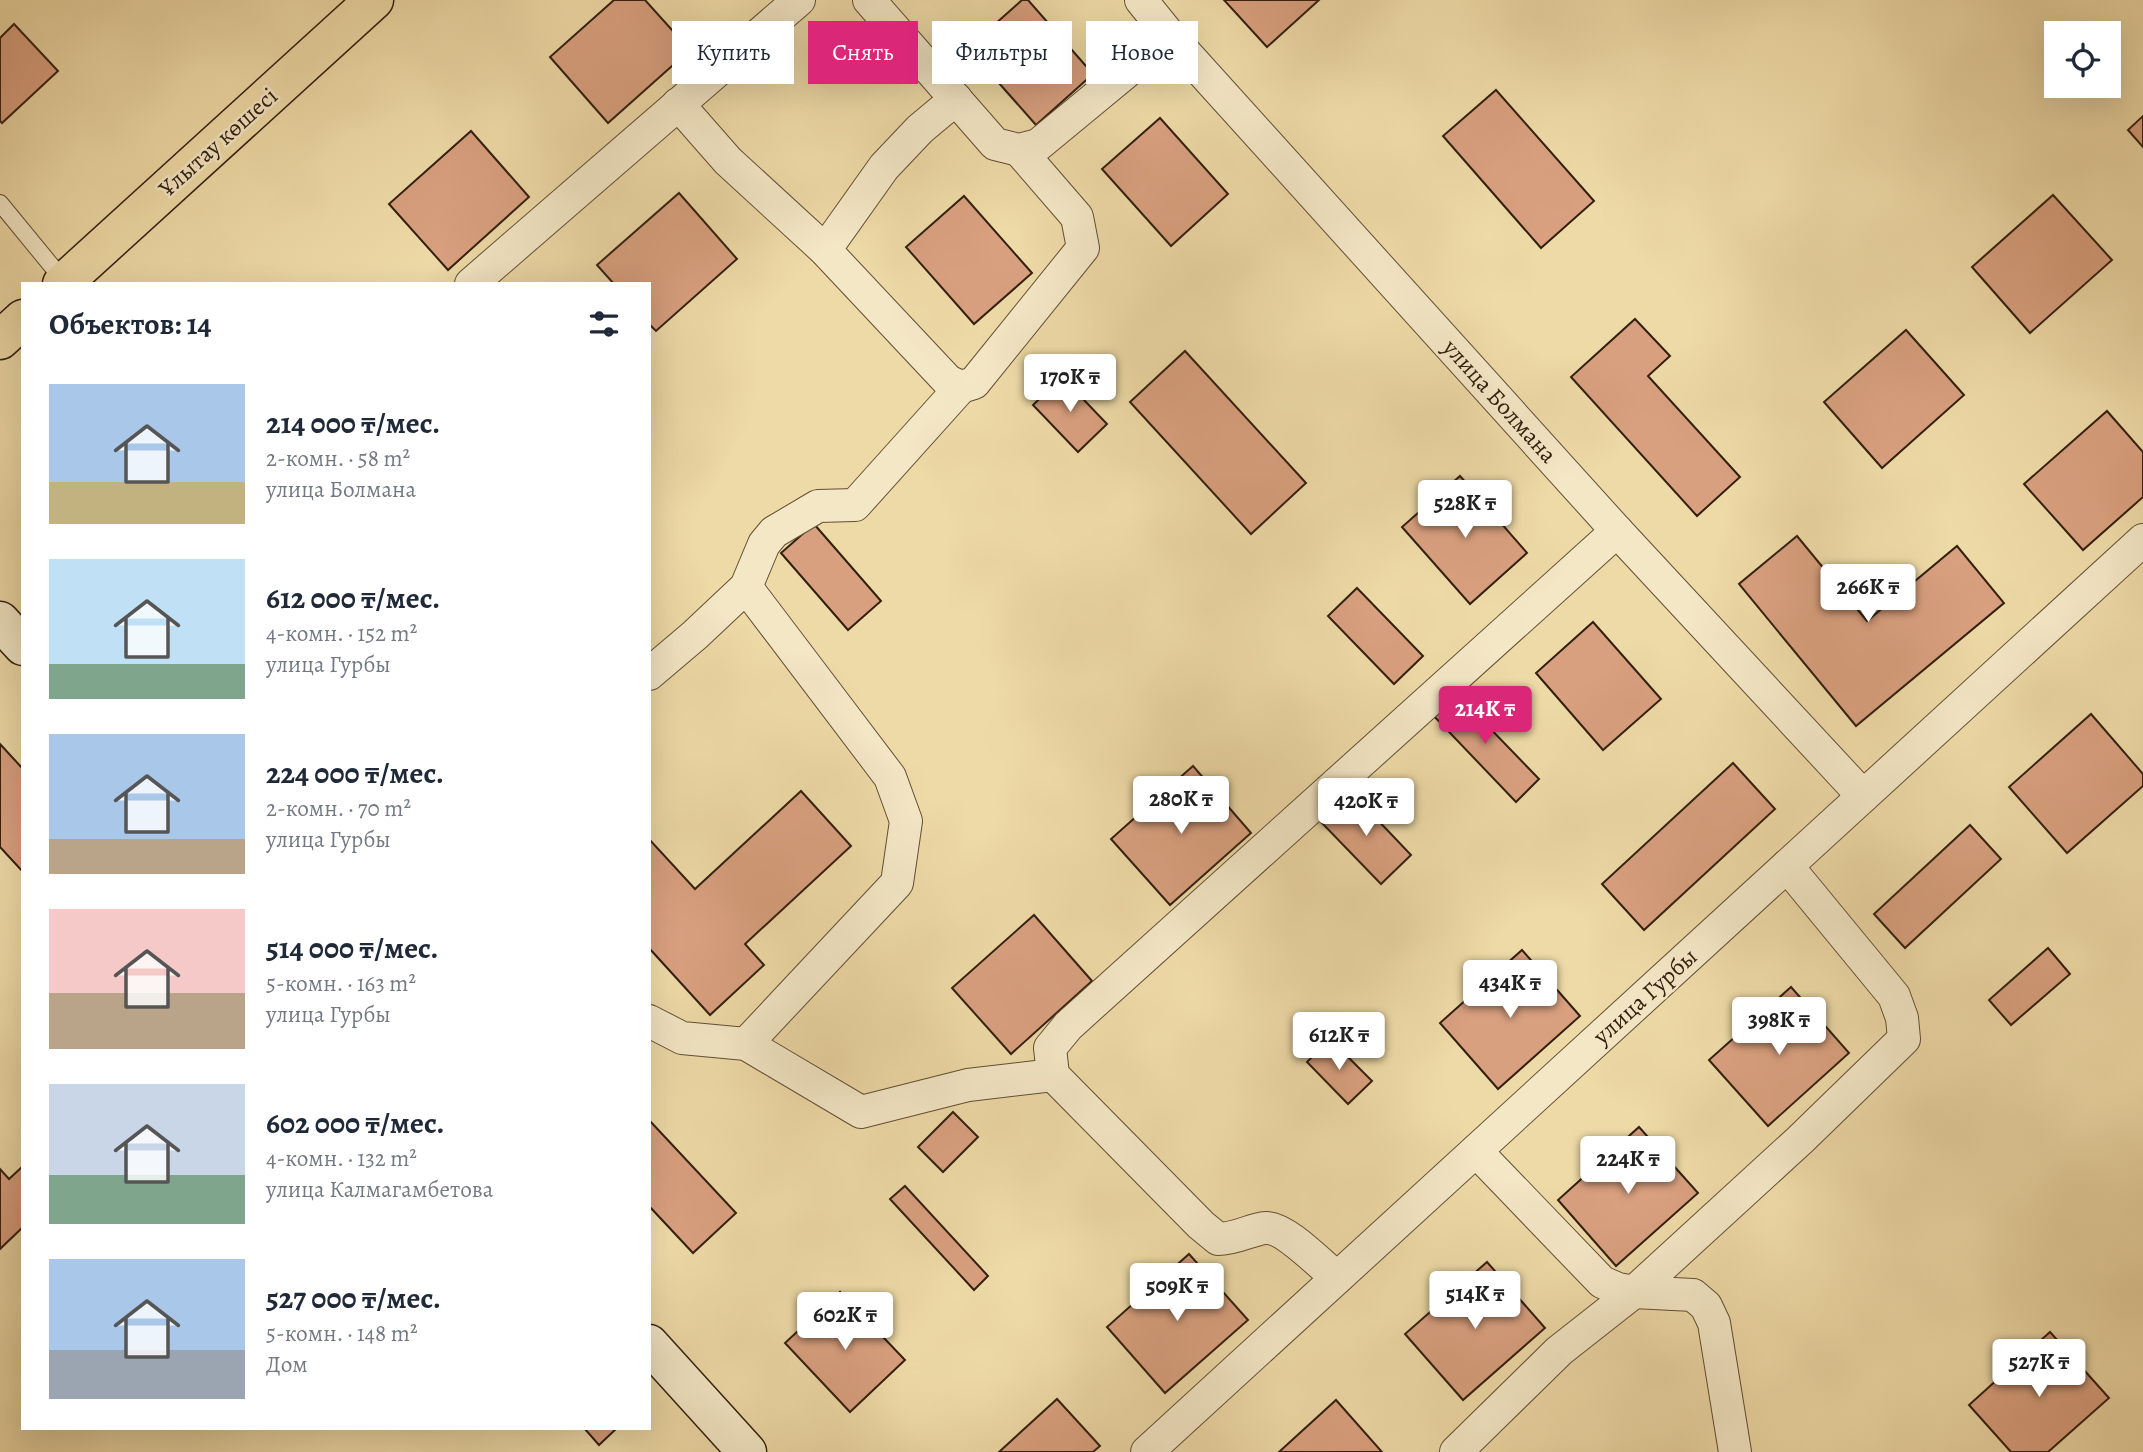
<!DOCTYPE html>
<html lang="ru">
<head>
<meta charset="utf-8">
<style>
  :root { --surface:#fff; --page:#f6f6f7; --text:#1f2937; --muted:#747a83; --accent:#db2777 }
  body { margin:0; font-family:Alegreya,serif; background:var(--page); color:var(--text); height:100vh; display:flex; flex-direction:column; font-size:26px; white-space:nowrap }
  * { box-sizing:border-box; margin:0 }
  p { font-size:23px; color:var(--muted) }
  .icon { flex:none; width:38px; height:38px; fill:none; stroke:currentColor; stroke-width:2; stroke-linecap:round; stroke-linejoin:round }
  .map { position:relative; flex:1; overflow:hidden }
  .details { position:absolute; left:21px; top:282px; width:630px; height:1148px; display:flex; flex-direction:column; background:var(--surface); border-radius:0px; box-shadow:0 7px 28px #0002 }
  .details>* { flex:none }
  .banner { position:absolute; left:672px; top:21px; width:665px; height:63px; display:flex; gap:14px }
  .fabs { position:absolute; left:2044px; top:21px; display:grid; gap:14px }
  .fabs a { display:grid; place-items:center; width:77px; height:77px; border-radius:0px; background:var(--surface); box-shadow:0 7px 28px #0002; font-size:35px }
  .price { position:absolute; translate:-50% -60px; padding:0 16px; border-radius:7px; background:#fff; color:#222; font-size:23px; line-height:46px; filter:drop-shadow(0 2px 4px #0008) }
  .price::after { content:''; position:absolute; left:50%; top:42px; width:21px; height:16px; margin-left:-10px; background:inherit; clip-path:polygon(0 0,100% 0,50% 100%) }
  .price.on { background:var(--accent); color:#fff }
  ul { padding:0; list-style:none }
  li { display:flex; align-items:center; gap:21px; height:175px; padding:0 28px }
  li span { display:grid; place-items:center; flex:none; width:196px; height:140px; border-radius:0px; color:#555 }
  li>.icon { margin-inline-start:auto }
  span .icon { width:84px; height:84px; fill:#fffc; stroke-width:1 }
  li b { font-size:30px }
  h2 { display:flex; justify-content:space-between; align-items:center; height:84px; padding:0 28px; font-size:30px }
  .tag { padding:0 24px; border-radius:0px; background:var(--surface); box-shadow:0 7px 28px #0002; font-size:24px; line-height:63px }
  .tag.on { background:var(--accent); color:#fff }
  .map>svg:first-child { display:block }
  .building { fill:#d9a07f; stroke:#32200f; stroke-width:2 }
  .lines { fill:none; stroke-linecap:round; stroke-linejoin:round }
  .lane-casing { stroke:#614e35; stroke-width:18 }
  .street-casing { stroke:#614e35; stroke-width:34 }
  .secondary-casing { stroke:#32200f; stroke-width:41 }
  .primary-casing { stroke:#32200f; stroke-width:41 }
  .lane { stroke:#f4e7c6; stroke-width:16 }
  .street { stroke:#f4e7c6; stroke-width:32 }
  .secondary { stroke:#f4e7c6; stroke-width:38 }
  .primary { stroke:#eedaa7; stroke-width:38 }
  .labels { text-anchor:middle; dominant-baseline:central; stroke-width:5; stroke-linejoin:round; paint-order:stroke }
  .street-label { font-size:24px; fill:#32200f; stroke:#f4e7c6 }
</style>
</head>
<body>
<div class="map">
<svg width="2143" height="1452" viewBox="0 0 2143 1452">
  <rect width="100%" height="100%" fill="#eedaa7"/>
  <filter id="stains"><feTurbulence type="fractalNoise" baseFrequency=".00286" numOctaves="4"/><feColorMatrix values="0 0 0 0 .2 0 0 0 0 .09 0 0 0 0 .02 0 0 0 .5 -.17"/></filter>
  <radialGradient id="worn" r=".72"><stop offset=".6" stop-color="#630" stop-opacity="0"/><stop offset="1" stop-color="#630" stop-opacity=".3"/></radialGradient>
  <g class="building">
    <polygon points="614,0 645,0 690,50 608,123 550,57"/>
    <polygon points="1022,0 1028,0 1093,74 1036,125 968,48"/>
    <polygon points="1224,0 1319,0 1267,47"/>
    <polygon points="14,24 58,71 2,123 0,121 0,38"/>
    <polygon points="1496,90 1594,201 1541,248 1443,136"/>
    <polygon points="2143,116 2143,147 2128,130"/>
    <polygon points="1160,118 1228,194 1171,246 1102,169"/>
    <polygon points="471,131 529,197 448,270 389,204"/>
    <polygon points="679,193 737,259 656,331 649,324 649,284 614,284 597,265"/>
    <polygon points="2053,195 2112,260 2030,333 1972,267"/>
    <polygon points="964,196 1032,273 974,324 906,247"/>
    <polygon points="1635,319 1670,356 1648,376 1740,477 1697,516 1571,377"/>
    <polygon points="1906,330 1964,395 1882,468 1824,402"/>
    <polygon points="1185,351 1306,483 1251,534 1130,402"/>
    <polygon points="1062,377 1107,424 1078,452 1033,405"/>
    <polygon points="2107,411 2143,452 2143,497 2083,550 2024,484"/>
    <polygon points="1460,476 1527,553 1470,604 1402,527"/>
    <polygon points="814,524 881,601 848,630 781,553"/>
    <polygon points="1797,536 1867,621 1957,546 2004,603 1856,726 1739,584"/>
    <polygon points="1357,588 1423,656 1394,684 1328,616"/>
    <polygon points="1593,622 1661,699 1603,750 1536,673"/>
    <polygon points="1453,690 1539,779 1516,802 1430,712"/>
    <polygon points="2091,714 2143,774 2143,786 2067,853 2009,787"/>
    <polygon points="0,744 23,769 23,872 0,847"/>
    <polygon points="1733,763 1775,809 1644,930 1602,884"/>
    <polygon points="1193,766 1251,833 1170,905 1111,839"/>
    <polygon points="801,791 851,846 745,944 764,965 710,1015 649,948 649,839 695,889"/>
    <polygon points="1352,793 1411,855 1381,884 1321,822"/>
    <polygon points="1970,825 2001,859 1905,948 1874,914"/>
    <polygon points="1034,915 1092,981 1011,1054 952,988"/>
    <polygon points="2048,948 2070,974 2011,1025 1989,1000"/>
    <polygon points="1522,950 1580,1016 1498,1089 1440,1023"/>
    <polygon points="1791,987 1849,1053 1768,1126 1709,1060"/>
    <polygon points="1330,1039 1372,1081 1348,1104 1307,1062"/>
    <polygon points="953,1112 978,1137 943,1172 918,1147"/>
    <polygon points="649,1120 736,1213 693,1253 649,1206"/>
    <polygon points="1639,1127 1698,1193 1616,1266 1558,1200"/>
    <polygon points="23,1166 23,1227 0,1249 0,1169 9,1179"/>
    <polygon points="905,1186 988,1276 974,1290 890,1199"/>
    <polygon points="1189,1254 1248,1320 1165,1393 1107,1327"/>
    <polygon points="1487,1262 1545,1328 1463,1400 1405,1334"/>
    <polygon points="840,1292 905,1360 850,1412 785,1343"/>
    <polygon points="2050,1332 2109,1398 2048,1452 2011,1452 1969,1405"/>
    <polygon points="1057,1399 1100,1446 1093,1452 999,1452"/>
    <polygon points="1336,1400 1382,1452 1279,1452"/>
    <polygon points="584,1428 617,1428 599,1445"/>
  </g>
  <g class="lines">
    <g class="lane-casing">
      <polyline id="lane" points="0,203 64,281"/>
    </g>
    <g class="street-casing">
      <g id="street">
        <polyline points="869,0 995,144 1019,150 1038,145 1170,36"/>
        <polyline points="1141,0 1170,36 1617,531 1863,796"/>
        <polyline points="678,104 728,161 825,250 948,381 961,387 974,383 1083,248 1077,217 1019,150"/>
        <polyline points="825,250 884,167 920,129 956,99"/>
        <polyline points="471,284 799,0"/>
        <polyline points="649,674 695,635 746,587 764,544 774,532 818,506 855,505 961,387"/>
        <polyline points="649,1021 682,1038 746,1044 861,1112 968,1085 1053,1075"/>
        <polyline points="746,1044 897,883 906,821 890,777 746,587"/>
        <polyline points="1476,1151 1602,1282 1618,1289 1634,1292 1693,1295 1706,1306 1714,1323 1735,1452"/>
        <path d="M1337,1278C1321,1265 1285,1227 1266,1228C1251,1229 1237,1239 1218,1239L1201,1225L1053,1075L1050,1048L1068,1026L1617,531"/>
        <polyline points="1147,1452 2143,540"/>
        <polyline points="1456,1452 1559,1351 1634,1292 1800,1140 1904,1039 1902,1018 1894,996 1787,866"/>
      </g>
    </g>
    <g class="secondary-casing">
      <g id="secondary">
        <polyline points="0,621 23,646"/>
        <polyline points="649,1344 747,1452"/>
      </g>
    </g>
    <g class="primary-casing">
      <g id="primary">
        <polyline points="62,284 374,0"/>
        <polyline points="0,340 23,319"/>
      </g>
    </g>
    <use href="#lane" class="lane"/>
    <use href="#street" class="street"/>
    <use href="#secondary" class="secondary"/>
    <use href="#primary" class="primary"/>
  </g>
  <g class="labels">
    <g class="street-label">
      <text transform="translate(218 142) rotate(-42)">Ұлытау көшесі</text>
      <text transform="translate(1500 401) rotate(48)">улица Болмана</text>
      <text transform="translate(1645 996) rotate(-42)">улица Гурбы</text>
    </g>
  </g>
  <rect width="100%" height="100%" filter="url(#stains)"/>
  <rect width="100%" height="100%" fill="url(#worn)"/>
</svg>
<div class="fabs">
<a><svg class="icon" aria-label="locate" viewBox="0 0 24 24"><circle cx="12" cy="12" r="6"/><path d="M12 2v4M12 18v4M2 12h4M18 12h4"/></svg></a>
</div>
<b class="price" style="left:1070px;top:414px">170K ₸</b>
<b class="price" style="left:1465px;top:540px">528K ₸</b>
<b class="price" style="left:1868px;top:624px">266K ₸</b>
<b class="price on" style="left:1485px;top:746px">214K ₸</b>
<b class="price" style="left:1181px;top:836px">280K ₸</b>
<b class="price" style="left:1366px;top:838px">420K ₸</b>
<b class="price" style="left:1510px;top:1020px">434K ₸</b>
<b class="price" style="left:1779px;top:1057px">398K ₸</b>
<b class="price" style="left:1339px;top:1072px">612K ₸</b>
<b class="price" style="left:1628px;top:1196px">224K ₸</b>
<b class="price" style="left:1177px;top:1323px">509K ₸</b>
<b class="price" style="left:1475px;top:1331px">514K ₸</b>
<b class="price" style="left:845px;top:1352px">602K ₸</b>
<b class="price" style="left:2039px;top:1399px">527K ₸</b>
<div class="banner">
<a class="tag">Купить</a>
<a class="tag on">Снять</a>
<a class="tag">Фильтры</a>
<a class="tag">Новое</a>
</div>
<section class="details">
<h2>Объектов: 14<svg class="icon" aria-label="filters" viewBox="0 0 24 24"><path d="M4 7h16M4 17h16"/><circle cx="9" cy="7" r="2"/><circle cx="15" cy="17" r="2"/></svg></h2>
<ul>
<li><span style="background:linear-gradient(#a9c7e8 70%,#c2b280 0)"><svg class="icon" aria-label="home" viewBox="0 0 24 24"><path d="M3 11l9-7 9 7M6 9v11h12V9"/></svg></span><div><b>214 000 ₸/мес.</b><p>2-комн. · 58 m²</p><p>улица Болмана</p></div></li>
<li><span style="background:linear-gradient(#bfe0f5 75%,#7fa58c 0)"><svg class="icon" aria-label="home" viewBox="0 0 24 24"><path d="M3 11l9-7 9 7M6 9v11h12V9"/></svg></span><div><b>612 000 ₸/мес.</b><p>4-комн. · 152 m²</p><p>улица Гурбы</p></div></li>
<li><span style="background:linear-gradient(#a9c7e8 75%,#b9a48a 0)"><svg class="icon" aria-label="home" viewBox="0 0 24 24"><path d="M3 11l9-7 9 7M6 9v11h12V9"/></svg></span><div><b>224 000 ₸/мес.</b><p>2-комн. · 70 m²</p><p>улица Гурбы</p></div></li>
<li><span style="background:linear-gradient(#f6c9c9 60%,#b9a48a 0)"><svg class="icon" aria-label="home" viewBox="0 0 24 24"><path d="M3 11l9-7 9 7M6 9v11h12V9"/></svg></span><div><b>514 000 ₸/мес.</b><p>5-комн. · 163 m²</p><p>улица Гурбы</p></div></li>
<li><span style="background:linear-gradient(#c9d6e8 65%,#7fa58c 0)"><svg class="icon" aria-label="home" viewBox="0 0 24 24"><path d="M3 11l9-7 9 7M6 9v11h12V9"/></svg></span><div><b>602 000 ₸/мес.</b><p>4-комн. · 132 m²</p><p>улица Калмагамбетова</p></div></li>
<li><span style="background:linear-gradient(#a9c7e8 65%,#9aa5b1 0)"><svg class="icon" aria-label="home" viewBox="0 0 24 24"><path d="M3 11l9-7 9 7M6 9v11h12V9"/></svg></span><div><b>527 000 ₸/мес.</b><p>5-комн. · 148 m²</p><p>Дом</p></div></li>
</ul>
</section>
</div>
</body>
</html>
